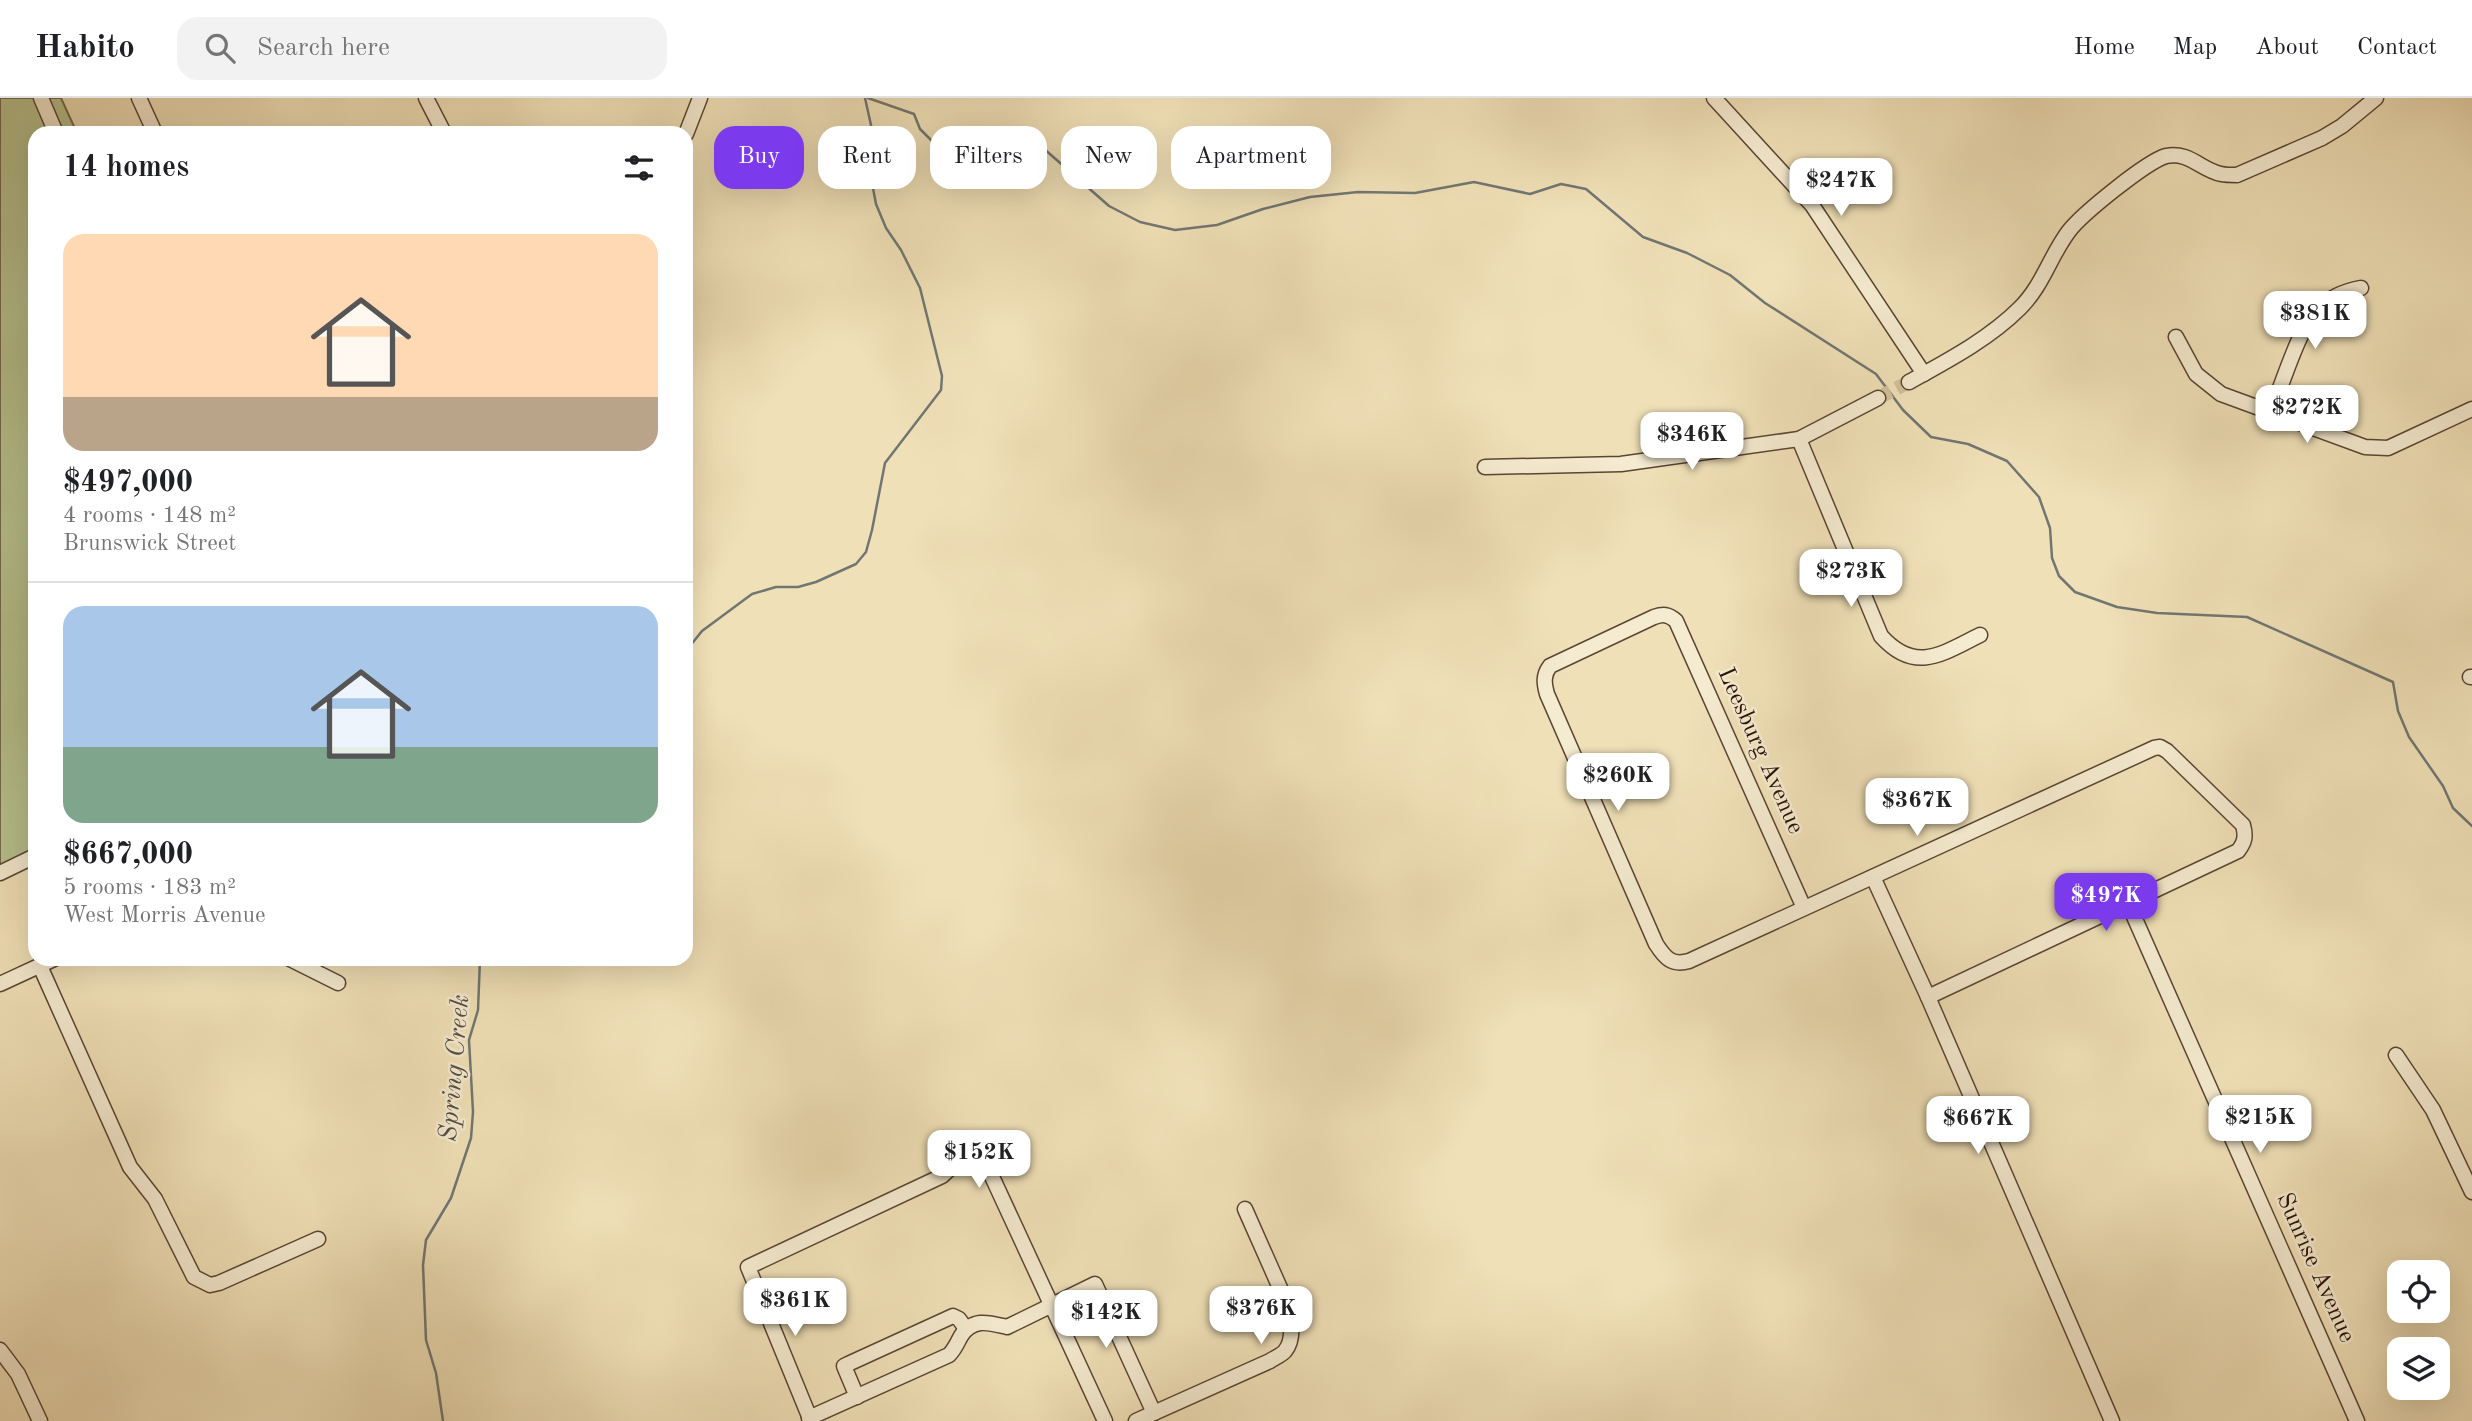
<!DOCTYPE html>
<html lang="en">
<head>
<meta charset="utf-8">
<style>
  :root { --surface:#fff; --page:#f2f2f2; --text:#202124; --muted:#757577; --line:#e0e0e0; --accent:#7c3aed }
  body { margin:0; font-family:"Old Standard TT",serif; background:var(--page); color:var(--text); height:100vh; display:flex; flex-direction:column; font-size:26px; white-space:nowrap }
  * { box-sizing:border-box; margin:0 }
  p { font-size:23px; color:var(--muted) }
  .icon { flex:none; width:38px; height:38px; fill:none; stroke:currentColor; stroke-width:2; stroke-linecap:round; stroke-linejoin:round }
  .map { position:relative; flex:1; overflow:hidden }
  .drawer { position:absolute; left:28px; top:28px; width:665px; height:840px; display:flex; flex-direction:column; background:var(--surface); border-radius:21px; box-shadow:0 7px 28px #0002 }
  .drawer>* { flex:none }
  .guide { position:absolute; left:714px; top:28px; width:665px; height:63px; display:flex; gap:14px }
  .tools { position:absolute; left:2387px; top:1162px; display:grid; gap:14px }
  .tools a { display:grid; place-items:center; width:63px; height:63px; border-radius:14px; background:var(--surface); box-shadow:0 7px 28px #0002; font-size:35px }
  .price { position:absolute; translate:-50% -60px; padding:0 16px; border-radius:14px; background:#fff; color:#222; font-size:23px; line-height:46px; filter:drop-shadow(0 2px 4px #0008) }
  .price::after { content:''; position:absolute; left:50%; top:42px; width:21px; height:16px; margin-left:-10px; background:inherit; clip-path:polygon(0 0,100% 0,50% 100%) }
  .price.active { background:var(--accent); color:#fff }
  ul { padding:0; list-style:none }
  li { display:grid; align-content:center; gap:14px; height:371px; padding:0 35px }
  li+li { border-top:2px solid var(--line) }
  li span { display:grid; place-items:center; height:217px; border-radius:21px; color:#555 }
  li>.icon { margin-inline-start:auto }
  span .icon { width:126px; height:126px; fill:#fffc; stroke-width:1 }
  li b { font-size:30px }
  h2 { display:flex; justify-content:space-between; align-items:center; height:84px; padding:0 35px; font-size:30px }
  .chip { padding:0 24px; border-radius:21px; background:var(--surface); box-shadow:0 7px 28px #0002; font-size:24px; line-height:63px }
  .chip.active { background:var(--accent); color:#fff }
  header { display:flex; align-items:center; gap:42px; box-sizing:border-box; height:98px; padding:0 35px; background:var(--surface); border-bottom:2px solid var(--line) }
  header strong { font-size:33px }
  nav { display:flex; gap:38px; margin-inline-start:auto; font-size:24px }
  .search { width:490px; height:63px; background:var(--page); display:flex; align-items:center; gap:18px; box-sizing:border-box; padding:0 24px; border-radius:21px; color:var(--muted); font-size:26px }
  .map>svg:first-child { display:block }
  .green { fill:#b7c390; stroke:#706a4c; stroke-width:2 }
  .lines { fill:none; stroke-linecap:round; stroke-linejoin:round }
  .stream { stroke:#707772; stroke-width:2.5 }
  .minor-tunnel { stroke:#d2c19d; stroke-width:14; stroke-dasharray:14 7; stroke-linecap:butt }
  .minor-casing { stroke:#5a4633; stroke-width:17 }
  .minor { stroke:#f5ebd0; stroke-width:14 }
  .labels { text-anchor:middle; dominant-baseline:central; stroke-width:5; stroke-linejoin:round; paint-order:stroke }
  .street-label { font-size:24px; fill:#281207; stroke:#f5ebd0 }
  .water-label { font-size:26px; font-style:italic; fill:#524d46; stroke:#f5ebd0 }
</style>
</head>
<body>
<header>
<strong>Habito</strong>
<div class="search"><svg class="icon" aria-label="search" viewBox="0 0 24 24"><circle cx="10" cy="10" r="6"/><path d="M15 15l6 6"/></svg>Search here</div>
<nav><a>Home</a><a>Map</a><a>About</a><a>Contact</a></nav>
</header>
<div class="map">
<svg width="2472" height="1323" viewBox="0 0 2472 1323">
  <rect width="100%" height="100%" fill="#f0e0b7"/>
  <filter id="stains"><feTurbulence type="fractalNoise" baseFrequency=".00286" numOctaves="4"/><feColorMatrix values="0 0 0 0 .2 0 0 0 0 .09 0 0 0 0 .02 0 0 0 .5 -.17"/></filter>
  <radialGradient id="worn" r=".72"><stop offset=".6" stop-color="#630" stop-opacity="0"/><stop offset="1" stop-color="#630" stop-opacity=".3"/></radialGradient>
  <polygon class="green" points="0,0 61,0 77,35 35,35 35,758 0,775"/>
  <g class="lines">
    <g class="stream">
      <polyline points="868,0 914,16 920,31 937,48 995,48 1020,42 1034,42 1109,108 1140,124 1175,132 1217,127 1263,111 1310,99 1358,94 1415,95 1474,84 1530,96 1561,86 1586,91 1643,139 1687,155 1730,177 1765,205 1876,276 1903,312 1931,339 1968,346 2007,363 2039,399 2050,430 2052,460 2059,478 2075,494 2117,509 2157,515 2247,519 2393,584 2398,613 2409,639 2443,688 2453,710 2472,728"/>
      <polyline points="686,553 702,533 752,496 776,489 798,489 816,484 856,466 866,454 872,432 885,365 941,292 942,278 920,190 901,152 886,130 876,106 872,85 871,27 865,0"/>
      <polyline points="443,1323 436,1275 426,1242 423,1167 426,1142 451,1100 471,1040 473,1014 469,942 478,912 480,861"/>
    </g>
    <polyline class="minor-tunnel" points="1878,300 1909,284"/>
    <g class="minor-casing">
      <g id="minor">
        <polyline points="41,0 56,35"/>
        <polyline points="139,0 155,35"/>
        <polyline points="426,0 444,35"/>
        <polyline points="1714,0 1812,107 1924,276"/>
        <polyline points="686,36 700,0"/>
        <polyline points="2176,239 2196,276 2221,296 2365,349 2388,350 2472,311"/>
        <path d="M1909,284C1947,263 1989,241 2020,210C2043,187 2050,158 2069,133C2082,116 2146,64 2166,58C2189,53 2201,72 2221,76C2226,77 2232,77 2237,77L2322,40L2342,28L2376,0"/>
        <path d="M2271,314C2281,290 2300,227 2318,211C2331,198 2345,193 2361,190"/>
        <path d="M1799,341L1881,538C1915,576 1942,556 1980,537"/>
        <polyline points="1485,369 1621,366 1799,341 1878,300"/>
        <polyline points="2470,579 2472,579"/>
        <polyline points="0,775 35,758"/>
        <polyline points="1873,779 1928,899 2112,1323"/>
        <polyline points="2128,805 2357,1323"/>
        <path d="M1804,810L1676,523C1668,516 1663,516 1654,519L1550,568C1543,577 1544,585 1547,596L1656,846C1665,860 1672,868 1689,863L2154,650L2160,649L2167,653L2243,727C2246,738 2245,744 2238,753L1928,899"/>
        <polyline points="290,861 338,885"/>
        <polyline points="40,868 130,1069 155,1101 194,1179 210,1187 219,1185 318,1141"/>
        <polyline points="0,886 54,861"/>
        <polyline points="2396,957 2433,1012 2472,1094"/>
        <polyline points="0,1252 18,1276 40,1323"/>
        <polyline points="857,1299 844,1268 848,1266 953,1218 959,1221 966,1231"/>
        <path d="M809,1320L949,1257C955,1251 957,1245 961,1238C973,1219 990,1225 1007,1229L1095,1186L1154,1315"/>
        <polyline points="811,1323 748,1169 942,1078 960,1061 978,1054 982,1057 1105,1323"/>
        <path d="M1136,1323L1270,1263C1274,1260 1282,1257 1285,1253C1295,1241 1291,1221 1288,1208L1245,1111"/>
      </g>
    </g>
    <use href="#minor" class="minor"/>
  </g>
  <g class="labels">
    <g class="street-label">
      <text transform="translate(1760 653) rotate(66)">Leesburg Avenue</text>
      <text transform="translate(2315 1170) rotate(66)">Sunrise Avenue</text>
    </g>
    <g class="water-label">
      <text transform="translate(455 970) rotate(-85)">Spring Creek</text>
    </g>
  </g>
  <rect width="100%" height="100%" filter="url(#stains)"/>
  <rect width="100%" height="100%" fill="url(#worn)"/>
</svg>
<div class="tools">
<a><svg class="icon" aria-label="locate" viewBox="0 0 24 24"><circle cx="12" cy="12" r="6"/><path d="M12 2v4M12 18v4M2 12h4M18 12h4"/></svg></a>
<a><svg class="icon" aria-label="layers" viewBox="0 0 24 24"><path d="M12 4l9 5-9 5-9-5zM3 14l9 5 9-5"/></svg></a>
</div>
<b class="price" style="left:1841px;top:120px">$247K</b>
<b class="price" style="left:2315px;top:253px">$381K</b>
<b class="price" style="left:2307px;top:347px">$272K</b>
<b class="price" style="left:1692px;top:374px">$346K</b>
<b class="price" style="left:1851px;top:511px">$273K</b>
<b class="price" style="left:1618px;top:715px">$260K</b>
<b class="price" style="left:1917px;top:740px">$367K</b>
<b class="price active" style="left:2106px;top:835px">$497K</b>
<b class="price" style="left:2260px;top:1057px">$215K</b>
<b class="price" style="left:1978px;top:1058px">$667K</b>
<b class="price" style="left:979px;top:1092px">$152K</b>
<b class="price" style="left:795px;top:1240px">$361K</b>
<b class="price" style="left:1261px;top:1248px">$376K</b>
<b class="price" style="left:1106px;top:1252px">$142K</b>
<div class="guide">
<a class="chip active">Buy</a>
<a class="chip">Rent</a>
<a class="chip">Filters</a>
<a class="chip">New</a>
<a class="chip">Apartment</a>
</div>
<section class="drawer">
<h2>14 homes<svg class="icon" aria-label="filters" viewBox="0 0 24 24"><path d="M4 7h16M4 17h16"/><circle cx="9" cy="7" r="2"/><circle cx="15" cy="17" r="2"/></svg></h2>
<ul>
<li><span style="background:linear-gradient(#ffd9b3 75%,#b9a48a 0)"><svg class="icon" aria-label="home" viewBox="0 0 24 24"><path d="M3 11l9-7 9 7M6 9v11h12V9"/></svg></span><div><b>$497,000</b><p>4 rooms · 148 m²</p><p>Brunswick Street</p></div></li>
<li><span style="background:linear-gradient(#a9c7e8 65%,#7fa58c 0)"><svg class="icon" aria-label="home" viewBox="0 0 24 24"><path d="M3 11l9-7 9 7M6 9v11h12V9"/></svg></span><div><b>$667,000</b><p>5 rooms · 183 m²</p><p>West Morris Avenue</p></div></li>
</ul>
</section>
</div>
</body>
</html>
